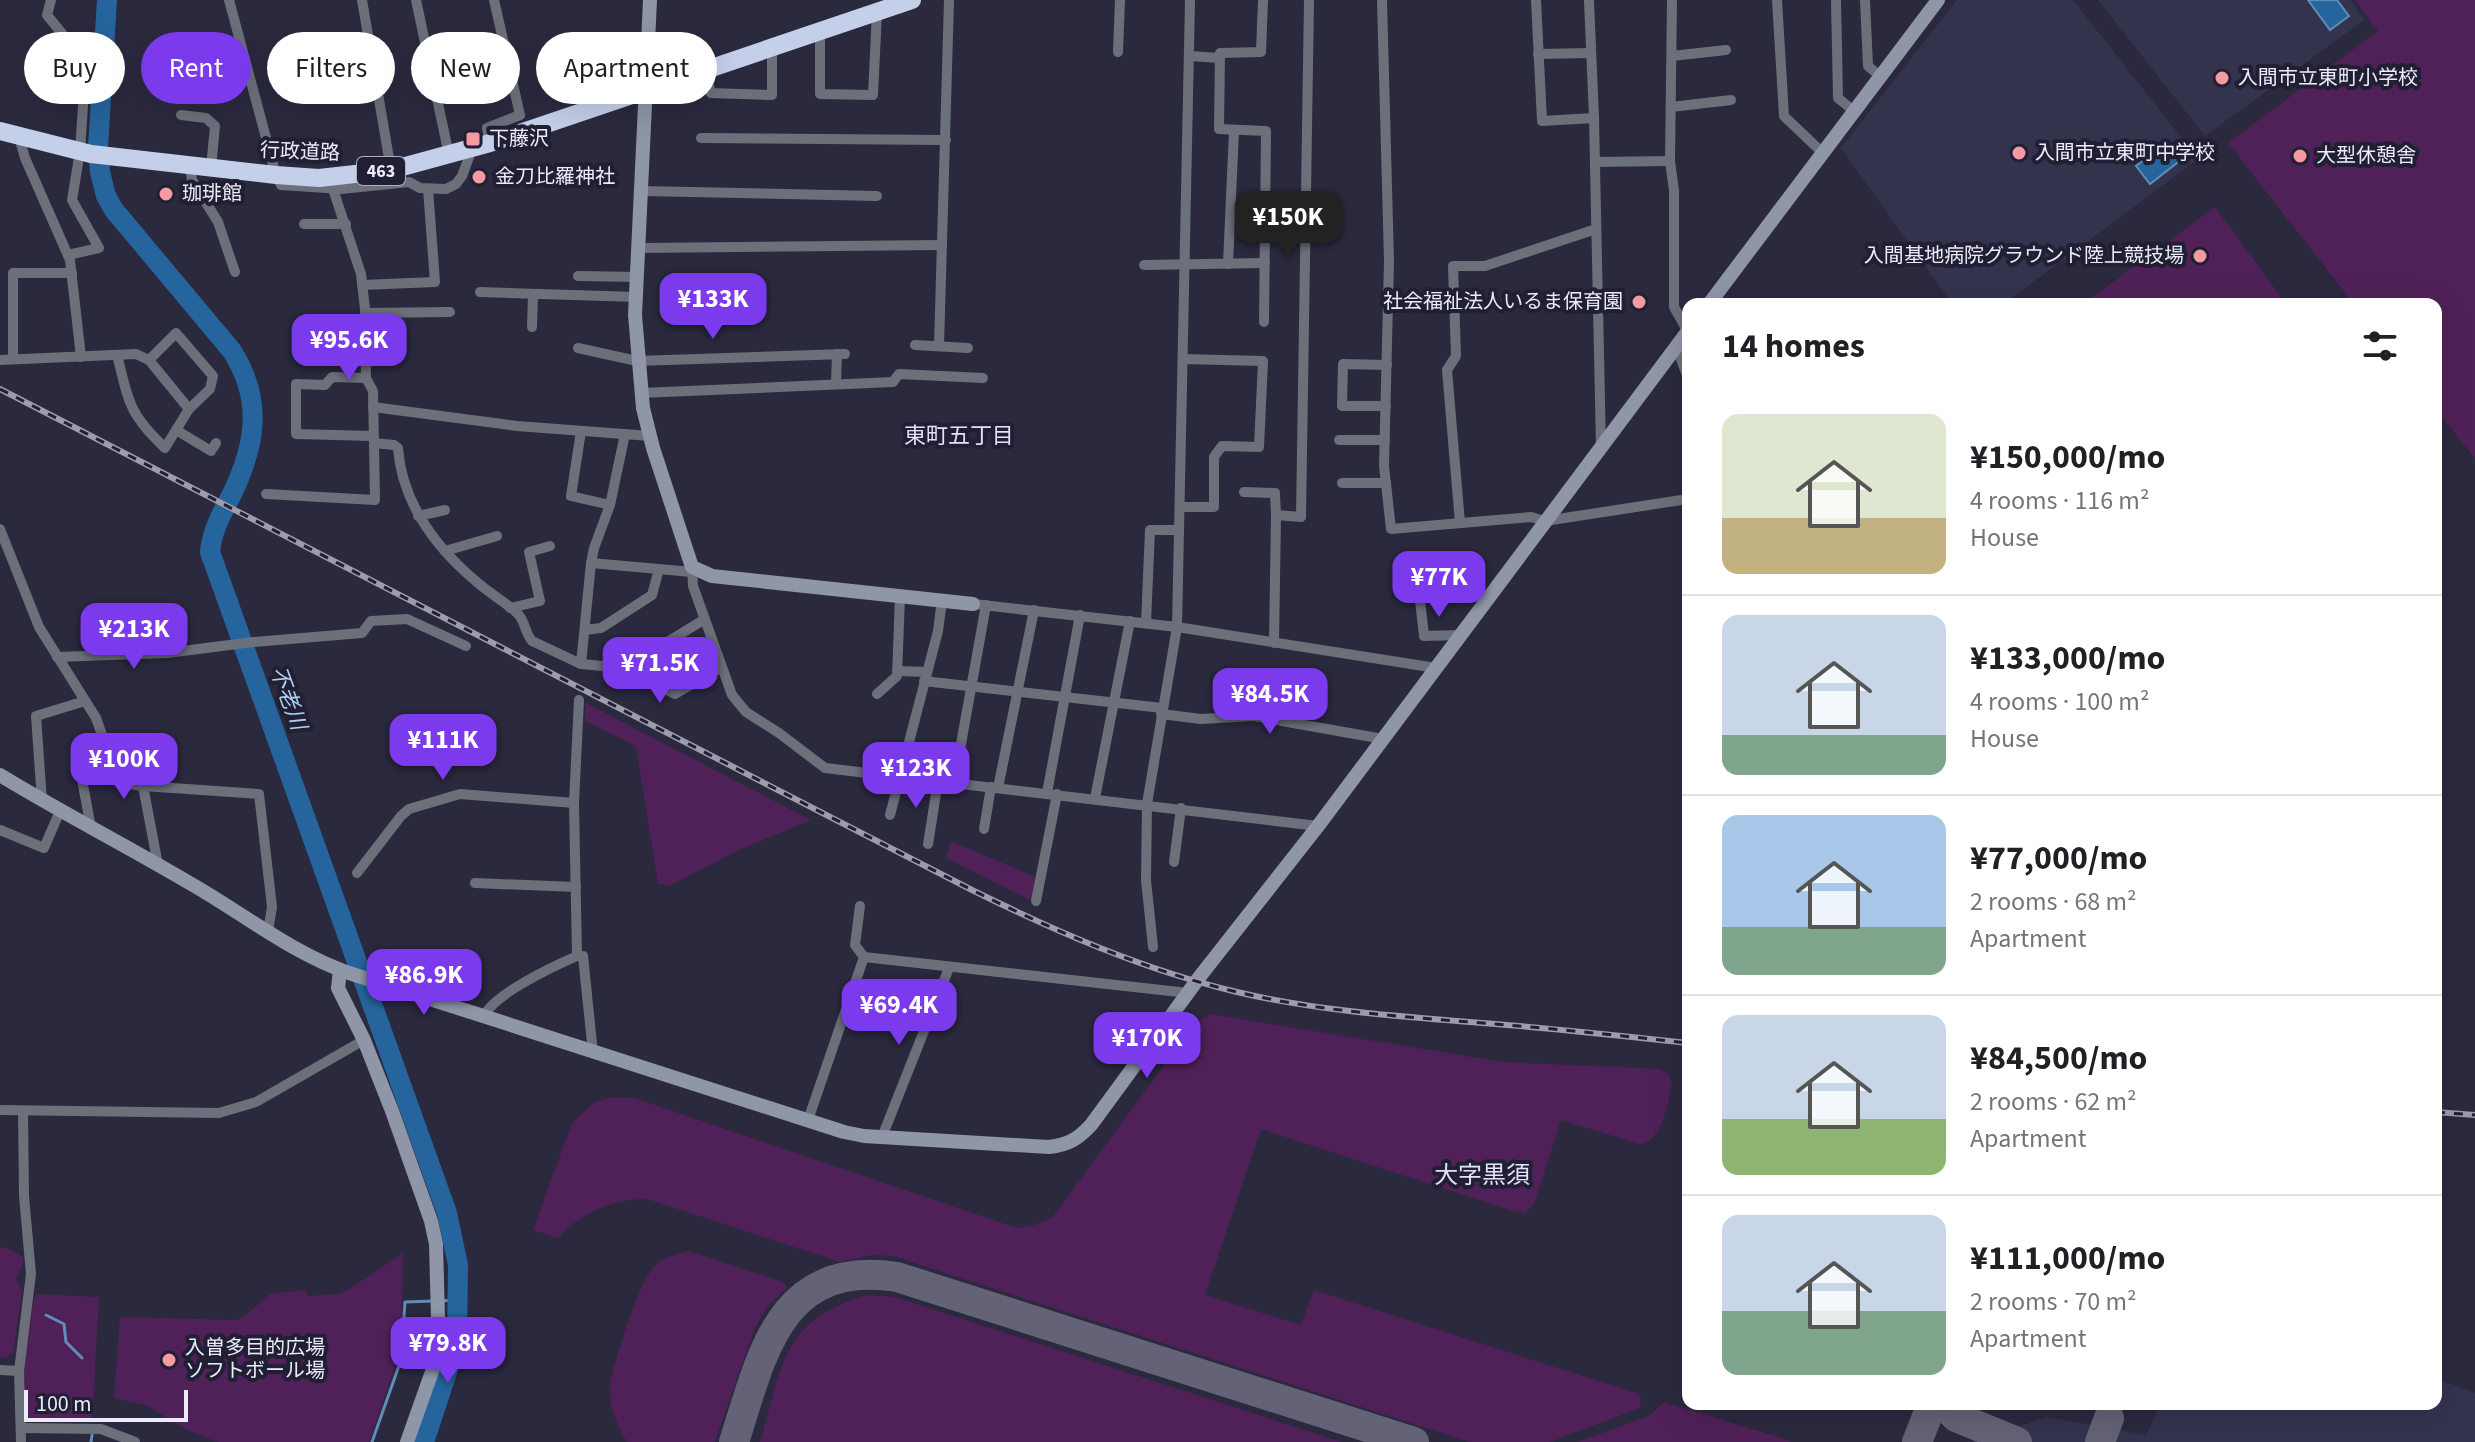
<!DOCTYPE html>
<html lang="en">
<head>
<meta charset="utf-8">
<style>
  :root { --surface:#fff; --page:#f2f2f2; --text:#202124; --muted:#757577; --line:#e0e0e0; --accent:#7c3aed }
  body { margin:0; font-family:"Source Sans 3","Noto Sans JP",sans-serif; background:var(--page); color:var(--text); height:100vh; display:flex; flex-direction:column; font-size:30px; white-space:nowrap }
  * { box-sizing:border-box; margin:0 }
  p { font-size:26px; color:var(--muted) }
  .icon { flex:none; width:44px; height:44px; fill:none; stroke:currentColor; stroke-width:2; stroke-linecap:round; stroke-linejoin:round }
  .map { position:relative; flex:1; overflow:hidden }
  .panel { position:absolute; left:1682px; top:298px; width:760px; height:1112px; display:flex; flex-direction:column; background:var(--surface); border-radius:16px; box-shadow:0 8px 32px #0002 }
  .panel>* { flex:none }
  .guide { position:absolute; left:24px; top:32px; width:760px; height:72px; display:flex; gap:16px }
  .scale { position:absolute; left:24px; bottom:20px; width:164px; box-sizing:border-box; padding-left:8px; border:4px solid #ebebf9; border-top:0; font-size:22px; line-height:28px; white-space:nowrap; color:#ebebf9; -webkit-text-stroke:6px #201f34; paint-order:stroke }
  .price { position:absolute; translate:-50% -68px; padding:0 18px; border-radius:16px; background:var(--accent); color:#fff; font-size:26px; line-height:52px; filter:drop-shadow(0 2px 4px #0008) }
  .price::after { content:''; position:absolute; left:50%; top:48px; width:24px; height:18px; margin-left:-12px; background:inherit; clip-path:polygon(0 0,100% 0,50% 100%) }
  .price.on { background:#222; color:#fff }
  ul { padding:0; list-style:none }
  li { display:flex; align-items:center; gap:24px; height:200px; padding:0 40px }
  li+li { border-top:2px solid var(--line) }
  li span { display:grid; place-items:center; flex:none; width:224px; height:160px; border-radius:16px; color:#555 }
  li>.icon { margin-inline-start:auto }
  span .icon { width:96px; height:96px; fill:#fffc; stroke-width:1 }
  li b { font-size:34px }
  h2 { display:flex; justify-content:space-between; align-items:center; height:96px; padding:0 40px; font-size:34px }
  .pill { padding:0 28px; border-radius:36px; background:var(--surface); box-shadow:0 8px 32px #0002; font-size:28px; line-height:72px }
  .pill.on { background:var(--accent); color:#fff }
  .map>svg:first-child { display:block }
  .built { fill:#34334e }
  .green { fill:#502158 }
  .water { fill:#25649c; stroke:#608cb8; stroke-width:2 }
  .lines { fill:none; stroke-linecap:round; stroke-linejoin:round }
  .stream { stroke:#608cb8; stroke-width:3 }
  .river { stroke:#25649c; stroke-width:20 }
  .taxiway { stroke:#646276; stroke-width:30 }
  .street { stroke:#6b707a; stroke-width:10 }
  .secondary { stroke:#8f96a7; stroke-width:14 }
  .highway { stroke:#c4cfe9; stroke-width:18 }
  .rail-casing { stroke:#9d9cad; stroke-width:6 }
  .rail { stroke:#201f34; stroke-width:3; stroke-dasharray:9; stroke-linecap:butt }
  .poi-dot { fill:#f49aa0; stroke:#201f34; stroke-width:3 }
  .labels { text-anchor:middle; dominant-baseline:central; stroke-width:8; stroke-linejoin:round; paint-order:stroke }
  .shield { fill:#201f34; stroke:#aeaebe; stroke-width:2 }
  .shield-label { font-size:18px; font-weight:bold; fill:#ebebf9 }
  .poi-label { font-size:20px; fill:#ebebf9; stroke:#201f34; text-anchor:start }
  .street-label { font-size:20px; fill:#ebebf9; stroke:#201f34 }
  .neighbourhood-label { font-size:22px; fill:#e1e1fd; stroke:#201f34 }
  .water-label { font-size:22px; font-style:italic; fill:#b0cfef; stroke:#201f34 }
  .quarter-label { font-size:24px; fill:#e1e1fd; stroke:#201f34 }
</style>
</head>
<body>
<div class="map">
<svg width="2475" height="1442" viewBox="0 0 2475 1442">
  <rect width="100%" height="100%" fill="#2a293e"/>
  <g class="built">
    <polygon points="1957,0 2073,0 2198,159 2004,304 1952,304 1841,148"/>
    <polygon points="2098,0 2350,0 2364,20 2205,136"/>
    <polygon points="2436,1378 2475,1393 2475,1442 1970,1442 2047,1417 2146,1435 2161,1404 2436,1404"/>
  </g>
  <g class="green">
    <polygon points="2355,0 2475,0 2475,459 2436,409 2436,304 2354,304 2228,143 2378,31"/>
    <polygon points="2215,207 2286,304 2083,304"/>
    <polygon points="586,703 811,820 741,849 671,885 658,884 636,746 585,721"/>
    <polygon points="951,841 1040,879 1036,903 946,858"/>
    <path d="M1210,1014L1502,1062L1660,1069L1668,1074L1672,1081C1669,1100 1662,1143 1640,1144L1561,1120L1534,1204L1525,1213L1513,1211L1261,1129L1205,1295L1301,1325L1314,1290L1636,1393L1641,1398L1640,1408L1550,1442H1470L893,1256L872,1255L840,1262L647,1199C613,1199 581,1212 558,1238L533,1230L572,1123L595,1102L609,1098H634L1017,1228L1035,1225L1052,1218L1195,1023Z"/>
    <path d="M5,1247C31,1260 25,1256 16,1279L22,1291L14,1346L13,1353L3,1358L0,1357V1248Z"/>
    <path d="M688,1251L784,1282L787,1288L768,1305L754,1330L715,1442H627C615,1422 607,1401 611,1377C619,1351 639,1276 659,1262C667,1256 678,1254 688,1251Z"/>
    <polygon points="403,1253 401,1349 369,1442 218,1442 189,1431 146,1405 114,1398 120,1317 237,1320 246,1315 270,1294 306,1290 307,1296 338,1294 348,1290"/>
    <polygon points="37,1294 99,1297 92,1421 25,1418 24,1370 34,1298"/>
    <path d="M867,1295L895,1297L1342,1442H760C783,1366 781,1320 867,1295Z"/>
    <polygon points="1664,1402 1788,1440 1790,1442 1577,1442 1649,1416"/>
  </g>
  <g class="water">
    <polygon points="2308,0 2337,0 2349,16 2330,30"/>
    <polygon points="2168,141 2182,159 2150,184 2136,166"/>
  </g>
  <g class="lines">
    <g class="stream">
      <polyline points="440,1301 457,1300"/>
      <polyline points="46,1315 64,1324 66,1342 82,1358"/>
      <polyline points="91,1442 92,1435"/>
      <polyline points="372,1442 401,1360 405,1302 433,1301"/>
    </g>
    <path class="river" d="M107,0L98,147L100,172L106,196L114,210L232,351C263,400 256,444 232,494C222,513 212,530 210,552L447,1213L458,1265L457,1342L424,1442"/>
    <g class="taxiway">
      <polyline points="1943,1404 1956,1417 2017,1442"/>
      <path d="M734,1442C762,1355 779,1259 897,1277L1414,1442"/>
      <polyline points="1917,1442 1932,1404"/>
      <polyline points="2100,1442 2109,1418"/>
    </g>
    <g class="street">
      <polyline points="51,0 47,15 64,36 85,75 80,151 72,200 99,248 68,255"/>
      <polyline points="229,0 276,175 281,185 341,189 409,182 420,188 446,189 456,184 462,176 472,149"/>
      <polyline points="362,0 391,170"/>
      <polyline points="416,0 449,155"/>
      <polyline points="1263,0 1261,52 1220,53 1219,129 1266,131 1264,322"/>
      <polyline points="1382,0 1389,261 1384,466 1391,529 1531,517 1545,521 1688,499"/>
      <polyline points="1536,0 1542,121 1594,118 1601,448"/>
      <polyline points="1672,0 1670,161 1674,191 1674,307 1688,332"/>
      <polyline points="1777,0 1784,116 1824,154"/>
      <polyline points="1836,0 1838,98 1855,112"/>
      <polyline points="1865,0 1868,66 1881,77"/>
      <polyline points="1589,1 1594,118"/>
      <polyline points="820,31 820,94 873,95 877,12"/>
      <polyline points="1118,52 1120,0"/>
      <polyline points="1538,54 1591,53"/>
      <polyline points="1190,56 1220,58"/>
      <polyline points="1672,56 1726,50"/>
      <polyline points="704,70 711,93 772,95 772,47"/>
      <polyline points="1671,107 1731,100"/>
      <polyline points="181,115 206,118 215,126 211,168"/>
      <polyline points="19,137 25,158 70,260 81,357"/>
      <polyline points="701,138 946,140"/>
      <polyline points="490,143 487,128 520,115 494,0"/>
      <polyline points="1595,162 1670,161"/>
      <polyline points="190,166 192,180 218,222 235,272"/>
      <polyline points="641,191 877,196"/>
      <polyline points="304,224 346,224"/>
      <polyline points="640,248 942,245"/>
      <polyline points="1228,264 1234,130"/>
      <polyline points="1144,265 1265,263"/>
      <polyline points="578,276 638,277"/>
      <polyline points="362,285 435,282 428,189"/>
      <polyline points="480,292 637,297"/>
      <polyline points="365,313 450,312"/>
      <polyline points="532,327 533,294"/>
      <polyline points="915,345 968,348"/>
      <polyline points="939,346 949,0"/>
      <polyline points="1676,346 1688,378"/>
      <polyline points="578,348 637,361 845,354"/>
      <path d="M117,355C129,402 128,413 165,448L189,409L210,389L213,376L176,333L149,360"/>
      <polyline points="13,358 13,273 72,273"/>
      <polyline points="0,360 136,354 149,360 189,409"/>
      <polyline points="366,378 332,377 325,385 296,384 296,434 373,436"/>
      <polyline points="836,384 837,354"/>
      <polyline points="641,393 893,382 899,374 983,378"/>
      <polyline points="1386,406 1342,406 1343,364 1387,365"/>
      <polyline points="373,407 517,426 650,436"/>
      <polyline points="176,430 211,451 216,443"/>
      <polyline points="581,431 571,496 610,505 625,434"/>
      <polyline points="1339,440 1385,440"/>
      <path d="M374,443L394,445L398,448C402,505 439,552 483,587C494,596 508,604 518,614C525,621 525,633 532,641L581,664L591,563L692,572"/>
      <polyline points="1342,483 1386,483"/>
      <polyline points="1244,492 1275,493 1276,515 1301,517 1309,0"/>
      <polyline points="266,494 375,500 373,391 366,378 365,309 361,274 333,189"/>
      <polyline points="1180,507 1214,507 1214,457 1222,446 1259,447 1263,361 1183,359"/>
      <polyline points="418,516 445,510"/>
      <polyline points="1460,523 1447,370 1456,356 1453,266 1485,266 1596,229"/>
      <polyline points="0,529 39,627 96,718 119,783 143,786 158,865"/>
      <polyline points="445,551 497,536"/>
      <polyline points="591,563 594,548 610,505"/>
      <polyline points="692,567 693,586 732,695 746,712 779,733 825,768 1318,826"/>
      <polyline points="1420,600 1424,636 1460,635"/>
      <polyline points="973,604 1177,627 1436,668"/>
      <polyline points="510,608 540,601 529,552 550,546"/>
      <polyline points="1146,623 1150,530 1179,530"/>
      <polyline points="585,630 601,628 652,595 659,569"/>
      <polyline points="1274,643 1276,515"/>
      <polyline points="57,657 167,653 253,642 362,633 371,621 407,619 466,646"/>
      <polyline points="581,664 625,668 675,694 722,667"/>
      <polyline points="625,668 705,619"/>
      <polyline points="897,671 927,672"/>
      <polyline points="924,681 1162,708"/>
      <polyline points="877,694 897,676 900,596"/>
      <polyline points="1161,714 1201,719 1254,716 1383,739"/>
      <polyline points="954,783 986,605"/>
      <polyline points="143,786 259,794 272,907 268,931"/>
      <polyline points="998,788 1034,610"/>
      <polyline points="1047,793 1080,615"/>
      <polyline points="1095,798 1130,621"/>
      <polyline points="42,801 36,716 85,701"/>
      <polyline points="890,815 938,631 942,600"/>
      <polyline points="91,828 76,747 104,739"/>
      <polyline points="984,829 991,787"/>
      <polyline points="0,830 44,848 60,811"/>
      <polyline points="928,844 938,781"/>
      <polyline points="1174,862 1181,808"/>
      <polyline points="357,873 401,816 409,809 460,794 574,803"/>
      <polyline points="475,883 576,887"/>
      <polyline points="1036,901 1057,794"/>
      <polyline points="860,906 855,945 864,957 1188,993"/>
      <polyline points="1153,947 1146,880 1147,804 1177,627 1190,0"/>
      <polyline points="577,956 574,803 579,700"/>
      <path d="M484,1016C494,994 554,966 577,956H583L593,1053"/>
      <polyline points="0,1110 219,1113 256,1102 364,1040"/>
      <polyline points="808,1120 864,957"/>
      <polyline points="882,1137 949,968"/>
      <polyline points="0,1370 19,1371"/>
      <polyline points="21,1428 101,1429 135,1442"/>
      <polyline points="21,1442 19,1371 31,1274 24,1196 23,1111"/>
    </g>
    <g class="secondary">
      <polyline points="650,0 635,315 643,408 653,448 692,567 712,576 973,604"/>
      <polyline points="1709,304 1938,0"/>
      <path d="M0,775C64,814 129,847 193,885C245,915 292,953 349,973L844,1132L864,1136L1049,1147C1068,1145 1078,1139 1091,1125L1201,975L1318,826L1688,331"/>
      <polyline points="340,970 338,988 364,1040 392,1111 431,1221 436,1244 438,1318 434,1366 407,1442"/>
    </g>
    <polyline class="highway" points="0,131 91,154 276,175 319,178 391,170 490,143 912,0"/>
    <g class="rail-casing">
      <g id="rail">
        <path d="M0,389L972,890C1057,932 1144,970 1237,992C1321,1012 1409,1017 1495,1024C1559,1029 1624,1036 1688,1043"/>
        <polyline points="2436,1112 2475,1115"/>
      </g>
    </g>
    <use href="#rail" class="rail"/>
  </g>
  <g class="poi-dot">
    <circle cx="2222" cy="78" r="8"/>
    <rect x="465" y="131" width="16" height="16" rx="4"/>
    <circle cx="2019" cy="153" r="8"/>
    <circle cx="2300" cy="156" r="8"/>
    <circle cx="479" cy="177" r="8"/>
    <circle cx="166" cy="194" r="8"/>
    <circle cx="2200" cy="256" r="8"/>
    <circle cx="1639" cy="302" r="8"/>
    <circle cx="169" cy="1360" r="8"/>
  </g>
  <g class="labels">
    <rect class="shield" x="357" y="157" width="48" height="28" rx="6"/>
    <g class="shield-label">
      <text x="381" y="171">463</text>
    </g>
    <g class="poi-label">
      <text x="2238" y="78">入間市立東町小学校</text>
      <text x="489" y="139">下藤沢</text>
      <text x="2035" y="153">入間市立東町中学校</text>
      <text x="2316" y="156">大型休憩舎</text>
      <text x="495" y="177">金刀比羅神社</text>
      <text x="182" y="194">珈琲館</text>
      <text x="2184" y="256" text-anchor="end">入間基地病院グラウンド陸上競技場</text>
      <text x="1623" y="302" text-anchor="end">社会福祉法人いるま保育園</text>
      <text x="185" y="1348">入曽多目的広場<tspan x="185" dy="23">ソフトボール場</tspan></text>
    </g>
    <g class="street-label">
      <text transform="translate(300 152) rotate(2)">行政道路</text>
    </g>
    <g class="neighbourhood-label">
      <text x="959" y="436">東町五丁目</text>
    </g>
    <g class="water-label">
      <text transform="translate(288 698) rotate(70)">不老川</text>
    </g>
    <g class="quarter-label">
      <text x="1482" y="1175">大字黒須</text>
    </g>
  </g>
</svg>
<div class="scale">100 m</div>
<b class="price on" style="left:1288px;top:259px">¥150K</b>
<b class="price" style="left:713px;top:341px">¥133K</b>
<b class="price" style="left:349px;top:382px">¥95.6K</b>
<b class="price" style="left:1439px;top:619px">¥77K</b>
<b class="price" style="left:134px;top:671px">¥213K</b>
<b class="price" style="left:660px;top:705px">¥71.5K</b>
<b class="price" style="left:1270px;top:736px">¥84.5K</b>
<b class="price" style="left:443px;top:782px">¥111K</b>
<b class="price" style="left:124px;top:801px">¥100K</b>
<b class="price" style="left:916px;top:810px">¥123K</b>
<b class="price" style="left:424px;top:1017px">¥86.9K</b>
<b class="price" style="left:899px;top:1047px">¥69.4K</b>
<b class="price" style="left:1147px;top:1080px">¥170K</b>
<b class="price" style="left:448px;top:1385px">¥79.8K</b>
<div class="guide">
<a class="pill">Buy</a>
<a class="pill on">Rent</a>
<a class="pill">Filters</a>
<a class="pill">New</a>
<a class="pill">Apartment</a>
</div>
<section class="panel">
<h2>14 homes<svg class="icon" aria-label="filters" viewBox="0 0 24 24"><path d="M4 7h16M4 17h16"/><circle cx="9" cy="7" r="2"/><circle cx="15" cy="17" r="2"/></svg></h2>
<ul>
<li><span style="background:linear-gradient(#dfe7d0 65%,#c2b280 0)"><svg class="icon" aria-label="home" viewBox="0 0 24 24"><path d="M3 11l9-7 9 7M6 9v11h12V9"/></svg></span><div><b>¥150,000/mo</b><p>4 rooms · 116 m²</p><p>House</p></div></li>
<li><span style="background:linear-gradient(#c9d6e8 75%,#7fa58c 0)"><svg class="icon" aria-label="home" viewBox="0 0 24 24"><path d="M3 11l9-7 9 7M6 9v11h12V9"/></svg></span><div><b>¥133,000/mo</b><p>4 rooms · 100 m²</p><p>House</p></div></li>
<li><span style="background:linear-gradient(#a9c7e8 70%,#7fa58c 0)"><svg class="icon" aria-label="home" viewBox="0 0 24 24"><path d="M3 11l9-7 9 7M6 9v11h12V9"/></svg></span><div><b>¥77,000/mo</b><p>2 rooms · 68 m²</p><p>Apartment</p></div></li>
<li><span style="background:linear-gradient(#c9d6e8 65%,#8fb573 0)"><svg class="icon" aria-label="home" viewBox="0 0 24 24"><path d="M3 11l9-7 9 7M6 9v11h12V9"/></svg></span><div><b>¥84,500/mo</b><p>2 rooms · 62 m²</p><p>Apartment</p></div></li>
<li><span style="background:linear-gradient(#c9d6e8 60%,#7fa58c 0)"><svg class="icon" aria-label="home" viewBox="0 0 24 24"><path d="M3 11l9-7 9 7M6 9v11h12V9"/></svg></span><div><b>¥111,000/mo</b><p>2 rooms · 70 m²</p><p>Apartment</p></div></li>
</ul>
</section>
</div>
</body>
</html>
